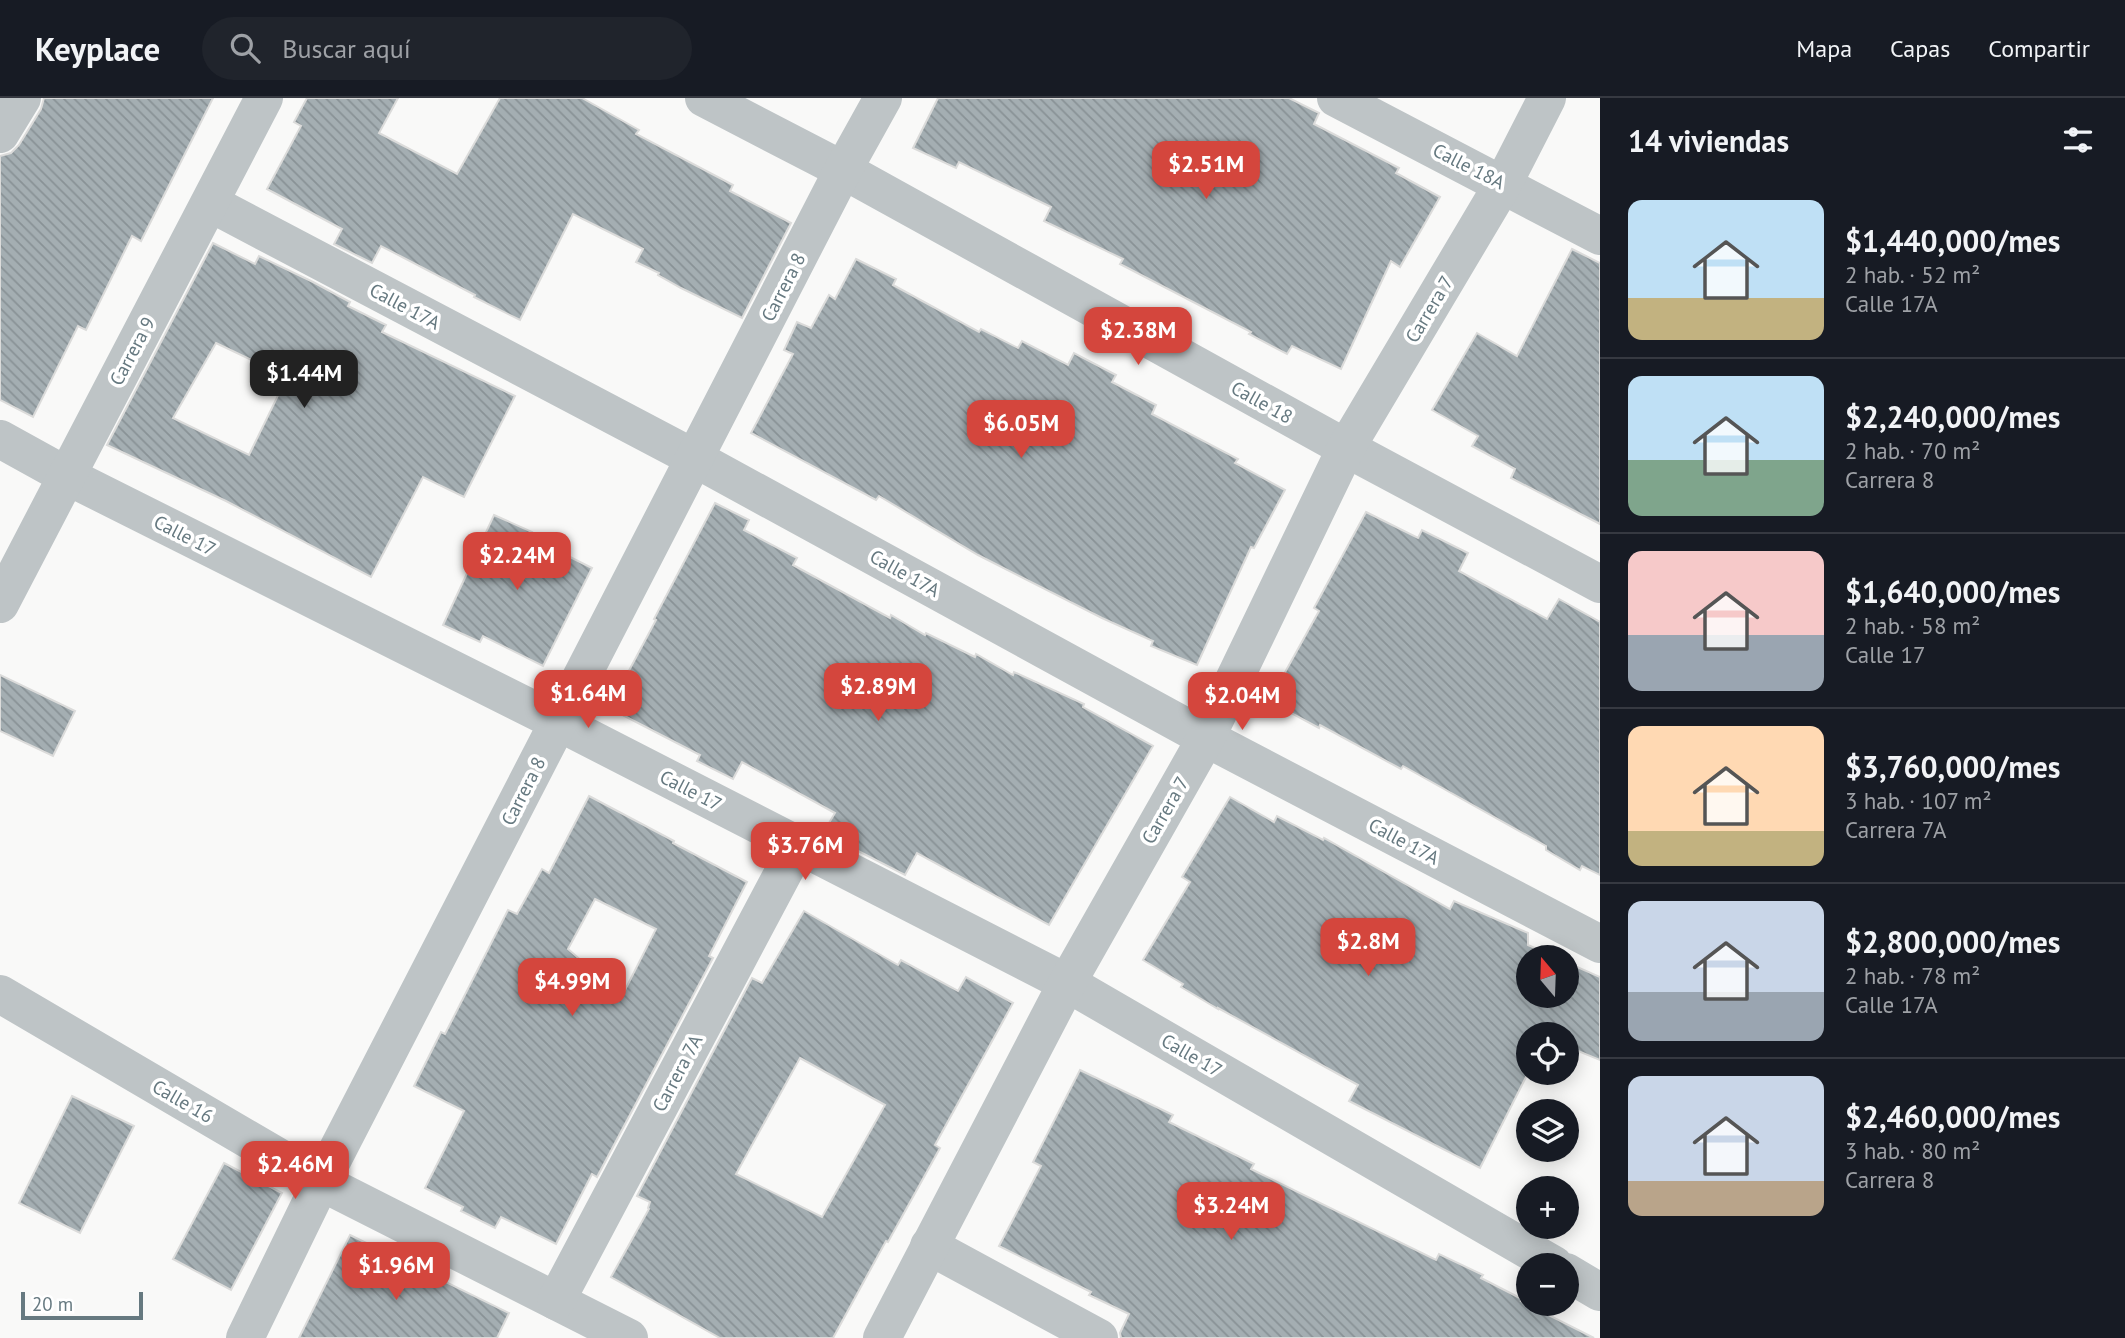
<!DOCTYPE html>
<html lang="es">
<head>
<meta charset="utf-8">
<style>
  :root { --surface:#171b24; --page:#20242c; --text:#f1f3f6; --muted:#9ea1a6; --line:#363941; --accent:#d4463d }
  body { margin:0; font-family:"PT Sans",sans-serif; background:var(--page); color:var(--text); height:100vh; display:flex; flex-direction:column; font-size:26px; white-space:nowrap }
  * { box-sizing:border-box; margin:0 }
  p { font-size:23px; color:var(--muted) }
  .icon { flex:none; width:38px; height:38px; fill:none; stroke:currentColor; stroke-width:2; stroke-linecap:round; stroke-linejoin:round }
  .map { position:relative; flex:1; overflow:hidden }
  .side { display:flex; flex-direction:column; background:var(--surface); width:525px }
  .side>* { flex:none }
  .needle { width:46px; rotate:341deg }
  .buttons { position:absolute; left:1516px; top:847px; display:grid; gap:14px }
  .buttons a { display:grid; place-items:center; width:63px; height:63px; border-radius:50%; background:var(--surface); box-shadow:0 4px 18px #0003; font-size:35px }
  .scale { position:absolute; left:21px; bottom:18px; width:122px; box-sizing:border-box; padding-left:7px; border:4px solid #667980; border-top:0; font-size:19px; line-height:24px; white-space:nowrap; color:#667980; -webkit-text-stroke:5px #fff; paint-order:stroke }
  .price { position:absolute; translate:-50% -60px; padding:0 16px; border-radius:14px; background:var(--accent); color:#fff; font-size:23px; line-height:46px; filter:drop-shadow(0 2px 4px #0008) }
  .price::after { content:''; position:absolute; left:50%; top:42px; width:21px; height:16px; margin-left:-10px; background:inherit; clip-path:polygon(0 0,100% 0,50% 100%) }
  .price.selected { background:#222; color:#fff }
  ul { padding:0; list-style:none }
  li { display:flex; align-items:center; gap:21px; height:175px; padding:0 28px }
  li+li { border-top:2px solid var(--line) }
  li span { display:grid; place-items:center; flex:none; width:196px; height:140px; border-radius:14px; color:#555 }
  li>.icon { margin-inline-start:auto }
  span .icon { width:84px; height:84px; fill:#fffc; stroke-width:1 }
  li b { font-size:30px }
  h2 { display:flex; justify-content:space-between; align-items:center; height:84px; padding:0 28px; font-size:30px }
  header { display:flex; align-items:center; gap:42px; box-sizing:border-box; height:98px; padding:0 35px; background:var(--surface); border-bottom:2px solid var(--line) }
  header strong { font-size:33px }
  nav { display:flex; gap:38px; margin-inline-start:auto; font-size:24px }
  .search { width:490px; height:63px; background:var(--page); display:flex; align-items:center; gap:18px; box-sizing:border-box; padding:0 24px; border-radius:38px; color:var(--muted); font-size:26px }
  main { display:flex; flex:1; min-height:0 }
  .map>svg:first-child { display:block }
  .building { fill:url(#building-back-hatch); stroke:#dbdbda; stroke-width:2; fill-rule:evenodd }
  .lines { fill:none; stroke-linecap:round; stroke-linejoin:round }
  .street { stroke:#bec4c6; stroke-width:38 }
  .labels { text-anchor:middle; dominant-baseline:central; stroke-width:7; stroke-linejoin:round; paint-order:stroke }
  .street-label { font-size:19px; fill:#667980; stroke:#fff }
</style>
</head>
<body>
<header>
<strong>Keyplace</strong>
<div class="search"><svg class="icon" aria-label="search" viewBox="0 0 24 24"><circle cx="10" cy="10" r="6"/><path d="M15 15l6 6"/></svg>Buscar aquí</div>
<nav><a>Mapa</a><a>Capas</a><a>Compartir</a></nav>
</header>
<main>
<div class="map">
<svg width="1600" height="1240" viewBox="0 0 1600 1240">
  <defs>
    <pattern id="building-back-hatch" width="6" height="6" patternUnits="userSpaceOnUse" patternTransform="scale(1.75)"><rect width="6" height="6" fill="#a4aeb2"/><path d="M-1 5l2 2M0 0l6 6M5-1l2 2" fill="none" stroke="#899296"/></pattern>
  </defs>
  <rect width="100%" height="100%" fill="#f9f9f8"/>
  <g class="building">
    <polygon points="44,0 213,0 141,143 132,138 86,232 78,228 33,319 0,302 0,58 11,55 19,47 41,11"/>
    <polygon points="307,0 398,0 379,35 457,76 500,0 582,0 639,32 636,36 733,87 730,93 791,125 742,220 681,190 658,177 659,175 636,164 643,151 573,116 520,222 474,199 475,197 381,148 372,165 334,146 342,131 267,91 301,28 294,24"/>
    <polygon points="938,0 1289,0 1319,15 1314,26 1399,70 1396,75 1440,99 1400,169 1391,163 1341,271 1292,248 1287,256 1249,236 1251,234 1120,166 1123,161 1044,123 1051,109 959,64 956,70 913,50"/>
    <path d="M213,145L255,166L259,158L313,184L350,204L348,208L386,227L382,234L515,298L464,399L423,379L371,479L226,403L107,347ZM216,245L287,279L249,357L173,320Z"/>
    <polygon points="1572,151 1600,165 1600,426 1511,380 1515,371 1472,348 1478,338 1432,312 1477,235 1517,258"/>
    <polygon points="856,161 896,181 893,187 979,234 981,231 1018,250 1022,243 1068,267 1074,255 1116,277 1112,284 1156,307 1152,316 1238,361 1235,365 1285,392 1254,450 1251,449 1197,567 1151,548 1153,543 1102,520 978,457 879,398 876,402 751,335 793,256 784,252 797,224 811,230 829,197 835,201"/>
    <polygon points="715,405 749,422 744,432 797,460 793,467 890,520 891,517 925,537 926,535 975,559 976,556 1013,577 1014,574 1084,606 1083,609 1153,648 1049,827 917,755 905,777 823,735 835,715 742,664 733,681 697,663 700,657 609,610 656,522 654,521"/>
    <polygon points="1366,414 1418,440 1422,432 1468,455 1459,473 1547,521 1559,501 1600,524 1600,777 1582,768 1580,772 1546,752 1546,748 1403,668 1401,671 1320,627 1319,630 1269,603 1319,513 1314,510"/>
    <polygon points="494,417 532,434 530,439 592,470 543,568 483,538 480,544 443,527"/>
    <polygon points="0,577 75,613 53,658 0,633"/>
    <path d="M589,698L674,743L673,745L747,784L709,858L713,860L597,1079L592,1076L556,1146L501,1119L495,1130L461,1113L463,1109L425,1090L464,1013L414,988L441,934L445,936L508,812L517,816L542,771L549,775ZM595,801L656,831L622,898L568,851Z"/>
    <polygon points="1230,699 1274,724 1277,718 1323,742 1324,740 1450,811 1454,803 1528,835 1528,847 1555,859 1528,859 1528,898 1566,898 1566,864 1600,879 1600,962 1566,948 1566,936 1528,936 1528,975 1480,1070 1349,1003 1358,987 1218,910 1218,911 1181,889 1183,886 1143,862 1190,784 1182,779"/>
    <path d="M804,813L898,867L901,862L958,893L966,879L1013,905L935,1047L940,1050L888,1144L886,1143L833,1240H720L611,1179L649,1111L648,1110L650,1104L637,1098L752,880L762,885ZM800,960L885,1007L822,1119L736,1076Z"/>
    <polygon points="1080,972 1173,1017 1169,1024 1254,1066 1251,1071 1436,1162 1439,1156 1483,1177 1481,1180 1522,1201 1521,1203 1594,1240 1121,1240 1120,1235 1129,1216 1089,1197 1091,1194 999,1148 1041,1068 1033,1064"/>
    <polygon points="72,998 134,1028 80,1135 19,1105"/>
    <polygon points="224,1065 282,1095 231,1192 173,1161"/>
    <polygon points="350,1137 509,1215 497,1240 299,1240"/>
  </g>
  <g class="lines">
    <g class="street">
      <polyline points="704,0 843,72 1346,350 1600,486"/>
      <polyline points="1336,0 1600,138"/>
      <polyline points="0,36 22,0"/>
      <polyline points="210,105 694,360 1206,640 1600,846"/>
      <polyline points="0,341 67,378 558,624 1067,885 1554,1167"/>
      <polyline points="0,506 264,0"/>
      <polyline points="0,896 321,1084 629,1240"/>
      <polyline points="929,1148 1099,1240"/>
      <polyline points="1566,1174 1600,1194"/>
      <polyline points="556,1203 798,747"/>
      <polyline points="245,1240 321,1084 843,72 883,0"/>
      <polyline points="882,1240 1067,885 1206,640 1346,350 1503,86 1547,0"/>
    </g>
  </g>
  <g class="labels">
    <g class="street-label">
      <text transform="translate(1469 68) rotate(27)">Calle 18A</text>
      <text transform="translate(783 189) rotate(-63)">Carrera 8</text>
      <text transform="translate(405 208) rotate(28)">Calle 17A</text>
      <text transform="translate(1429 211) rotate(-59)">Carrera 7</text>
      <text transform="translate(132 253) rotate(-62)">Carrera 9</text>
      <text transform="translate(1262 304) rotate(29)">Calle 18</text>
      <text transform="translate(185 437) rotate(27)">Calle 17</text>
      <text transform="translate(905 475) rotate(29)">Calle 17A</text>
      <text transform="translate(691 692) rotate(27)">Calle 17</text>
      <text transform="translate(523 693) rotate(-63)">Carrera 8</text>
      <text transform="translate(1165 712) rotate(-60)">Carrera 7</text>
      <text transform="translate(1404 743) rotate(28)">Calle 17A</text>
      <text transform="translate(1192 957) rotate(30)">Calle 17</text>
      <text transform="translate(677 975) rotate(-62)">Carrera 7A</text>
      <text transform="translate(183 1003) rotate(30)">Calle 16</text>
    </g>
  </g>
</svg>
<div class="buttons">
<a><svg class="needle" viewBox="-14 -14 28 28"><path d="M0-13l5 13h-10z" fill="#e53935"/><path d="M0 13l5-13h-10z" fill="#9ea1a6"/></svg></a>
<a><svg class="icon" aria-label="locate" viewBox="0 0 24 24"><circle cx="12" cy="12" r="6"/><path d="M12 2v4M12 18v4M2 12h4M18 12h4"/></svg></a>
<a><svg class="icon" aria-label="layers" viewBox="0 0 24 24"><path d="M12 4l9 5-9 5-9-5zM3 14l9 5 9-5"/></svg></a>
<a>+</a>
<a>−</a>
</div>
<div class="scale">20 m</div>
<b class="price" style="left:1206px;top:103px">$2.51M</b>
<b class="price" style="left:1138px;top:269px">$2.38M</b>
<b class="price selected" style="left:304px;top:312px">$1.44M</b>
<b class="price" style="left:1021px;top:362px">$6.05M</b>
<b class="price" style="left:517px;top:494px">$2.24M</b>
<b class="price" style="left:878px;top:625px">$2.89M</b>
<b class="price" style="left:588px;top:632px">$1.64M</b>
<b class="price" style="left:1242px;top:634px">$2.04M</b>
<b class="price" style="left:805px;top:784px">$3.76M</b>
<b class="price" style="left:1368px;top:880px">$2.8M</b>
<b class="price" style="left:572px;top:920px">$4.99M</b>
<b class="price" style="left:295px;top:1103px">$2.46M</b>
<b class="price" style="left:1231px;top:1144px">$3.24M</b>
<b class="price" style="left:396px;top:1204px">$1.96M</b>
</div>
<section class="side">
<h2>14 viviendas<svg class="icon" aria-label="filters" viewBox="0 0 24 24"><path d="M4 7h16M4 17h16"/><circle cx="9" cy="7" r="2"/><circle cx="15" cy="17" r="2"/></svg></h2>
<ul>
<li><span style="background:linear-gradient(#bfe0f5 70%,#c2b280 0)"><svg class="icon" aria-label="home" viewBox="0 0 24 24"><path d="M3 11l9-7 9 7M6 9v11h12V9"/></svg></span><div><b>$1,440,000/mes</b><p>2 hab. · 52 m²</p><p>Calle 17A</p></div></li>
<li><span style="background:linear-gradient(#bfe0f5 60%,#7fa58c 0)"><svg class="icon" aria-label="home" viewBox="0 0 24 24"><path d="M3 11l9-7 9 7M6 9v11h12V9"/></svg></span><div><b>$2,240,000/mes</b><p>2 hab. · 70 m²</p><p>Carrera 8</p></div></li>
<li><span style="background:linear-gradient(#f6c9c9 60%,#9aa5b1 0)"><svg class="icon" aria-label="home" viewBox="0 0 24 24"><path d="M3 11l9-7 9 7M6 9v11h12V9"/></svg></span><div><b>$1,640,000/mes</b><p>2 hab. · 58 m²</p><p>Calle 17</p></div></li>
<li><span style="background:linear-gradient(#ffd9b3 75%,#c2b280 0)"><svg class="icon" aria-label="home" viewBox="0 0 24 24"><path d="M3 11l9-7 9 7M6 9v11h12V9"/></svg></span><div><b>$3,760,000/mes</b><p>3 hab. · 107 m²</p><p>Carrera 7A</p></div></li>
<li><span style="background:linear-gradient(#c9d6e8 65%,#9aa5b1 0)"><svg class="icon" aria-label="home" viewBox="0 0 24 24"><path d="M3 11l9-7 9 7M6 9v11h12V9"/></svg></span><div><b>$2,800,000/mes</b><p>2 hab. · 78 m²</p><p>Calle 17A</p></div></li>
<li><span style="background:linear-gradient(#c9d6e8 75%,#b9a48a 0)"><svg class="icon" aria-label="home" viewBox="0 0 24 24"><path d="M3 11l9-7 9 7M6 9v11h12V9"/></svg></span><div><b>$2,460,000/mes</b><p>3 hab. · 80 m²</p><p>Carrera 8</p></div></li>
</ul>
</section>
</main>
</body>
</html>
